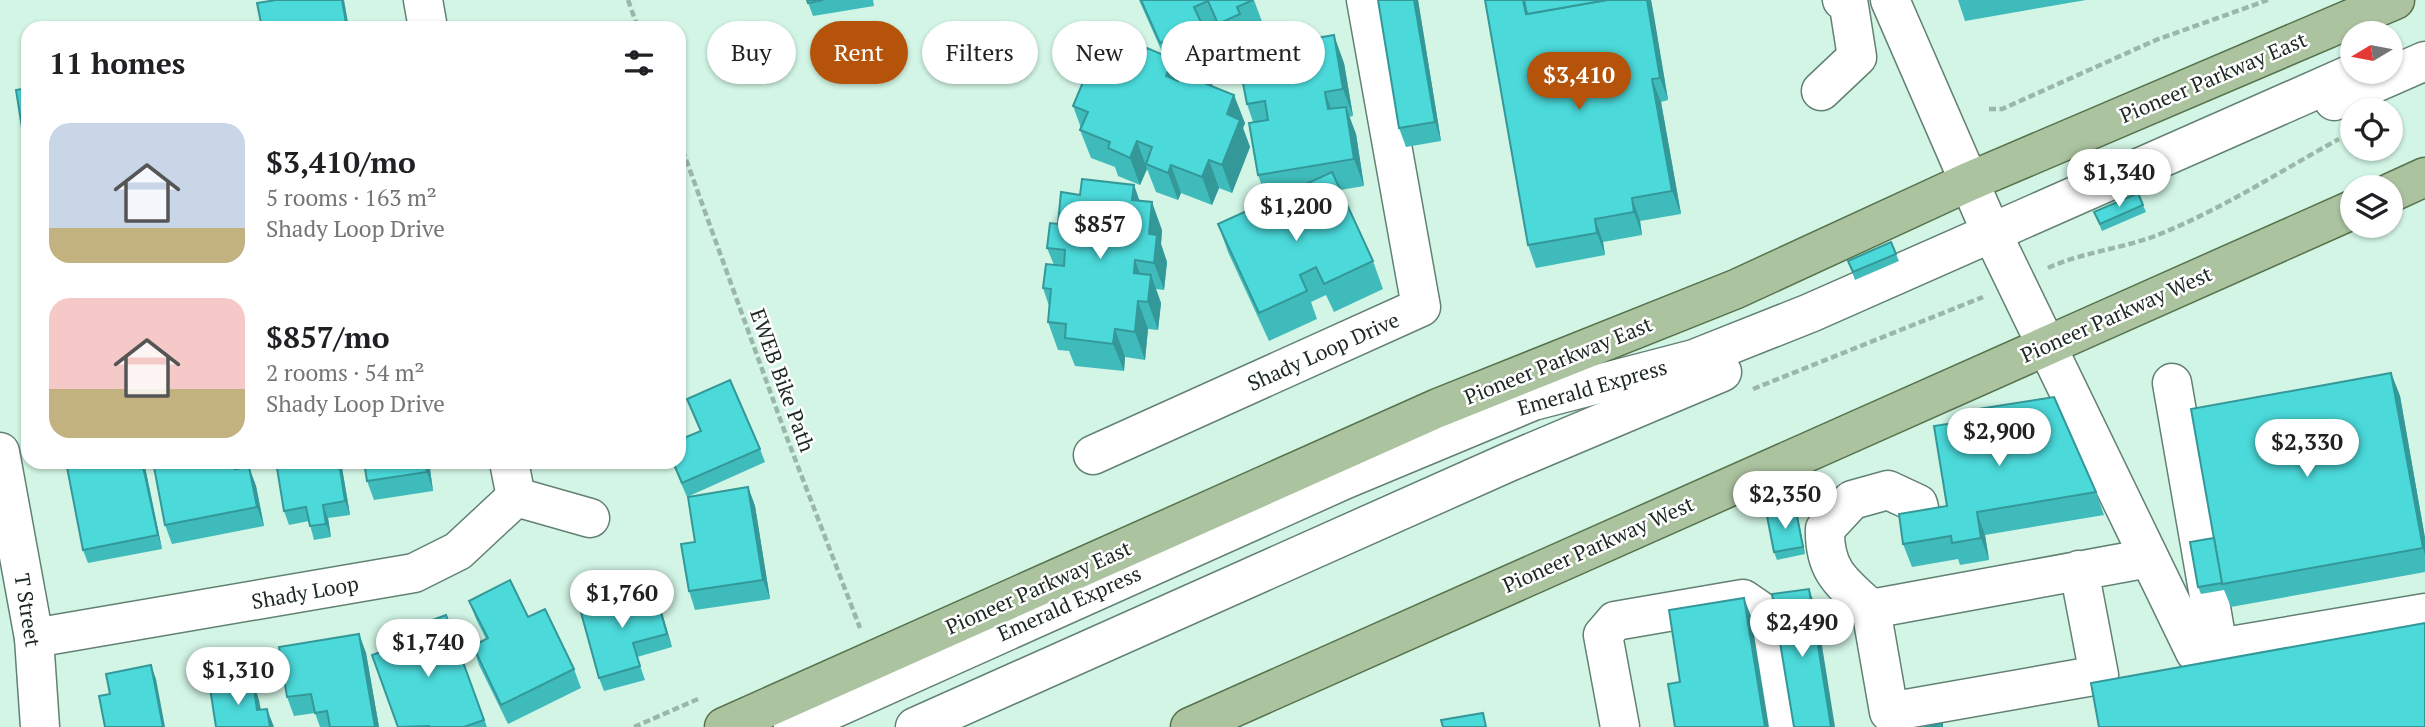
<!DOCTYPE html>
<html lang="en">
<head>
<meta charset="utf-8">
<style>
  :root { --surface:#fff; --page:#f6f6f6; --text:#202124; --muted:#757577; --accent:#b45309 }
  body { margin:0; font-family:"PT Serif",serif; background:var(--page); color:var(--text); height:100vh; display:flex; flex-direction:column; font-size:26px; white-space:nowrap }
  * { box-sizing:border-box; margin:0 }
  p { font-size:23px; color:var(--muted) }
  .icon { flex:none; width:38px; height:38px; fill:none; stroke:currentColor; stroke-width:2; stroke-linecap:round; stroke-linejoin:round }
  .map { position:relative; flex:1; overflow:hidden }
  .details { position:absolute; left:21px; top:21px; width:665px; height:448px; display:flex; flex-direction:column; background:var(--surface); border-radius:21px; box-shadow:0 2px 5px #0004 }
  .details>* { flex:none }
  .banner { position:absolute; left:707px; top:21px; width:665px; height:63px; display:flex; gap:14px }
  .needle { width:46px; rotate:260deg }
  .fabs { position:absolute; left:2340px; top:21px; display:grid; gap:14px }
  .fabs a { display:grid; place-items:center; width:63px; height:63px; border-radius:50%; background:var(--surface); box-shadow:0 2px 5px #0004; font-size:35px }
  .price { position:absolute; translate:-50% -60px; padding:0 16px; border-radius:24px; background:#fff; color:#222; font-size:23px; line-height:46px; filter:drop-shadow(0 2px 4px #0008) }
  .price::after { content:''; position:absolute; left:50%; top:42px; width:21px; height:16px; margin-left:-10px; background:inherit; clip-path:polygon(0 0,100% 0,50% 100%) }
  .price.active { background:var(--accent); color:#fff }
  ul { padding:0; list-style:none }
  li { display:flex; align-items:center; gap:21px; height:175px; padding:0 28px }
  li span { display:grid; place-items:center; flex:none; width:196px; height:140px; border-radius:21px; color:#555 }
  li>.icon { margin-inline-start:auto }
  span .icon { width:84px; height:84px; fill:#fffc; stroke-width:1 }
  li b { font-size:30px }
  h2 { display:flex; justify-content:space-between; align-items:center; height:84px; padding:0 28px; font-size:30px }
  .tag { padding:0 24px; border-radius:32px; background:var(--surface); box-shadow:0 2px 5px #0004; font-size:24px; line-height:63px }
  .tag.active { background:var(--accent); color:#fff }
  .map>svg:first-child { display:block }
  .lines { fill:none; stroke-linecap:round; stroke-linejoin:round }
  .minor-casing { stroke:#628173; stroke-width:41 }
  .major-casing { stroke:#56734b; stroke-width:41 }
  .path { stroke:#9bb7aa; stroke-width:4.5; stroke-dasharray:7 3.5; stroke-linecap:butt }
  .minor { stroke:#fff; stroke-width:38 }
  .major { stroke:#acc3a0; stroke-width:38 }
  .wall { fill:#40bbbb; fill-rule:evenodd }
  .shaded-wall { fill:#349899 }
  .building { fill:#4bd9da; stroke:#349899; stroke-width:2 }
  .labels { text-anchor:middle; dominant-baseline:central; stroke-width:5; stroke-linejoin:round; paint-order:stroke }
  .street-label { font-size:21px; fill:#1c2923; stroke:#fff }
</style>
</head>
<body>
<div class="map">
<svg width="2425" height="727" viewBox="0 0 2425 727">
  <rect width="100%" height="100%" fill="#d2f5e5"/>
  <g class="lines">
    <g class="minor-casing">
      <g id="minor">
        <polyline points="423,0 428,28"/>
        <polyline points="1890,0 1988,225 2195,652 2425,613"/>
        <polyline points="1821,91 1857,57 1849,6 1842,0"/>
        <polyline points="2334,101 2425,61"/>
        <polyline points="2172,383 2218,648"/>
        <polyline points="0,452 34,638 40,727"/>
        <polyline points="1093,455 1421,307 1366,0"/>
        <polyline points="516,497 590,518"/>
        <path d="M2079,570L2099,675L1889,712L1871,609C1964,592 2056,575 2149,558"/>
        <path d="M1871,609C1842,583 1824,571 1825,529L1852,500L1888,490L1918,504L1925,534"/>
        <polyline points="34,638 414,573 458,551 516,497 509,462"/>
        <polyline points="793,727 1346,479 1533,401 1694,359 1810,313 2356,72"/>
        <polyline points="915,727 1509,462 1722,372"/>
        <polyline points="1620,727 1603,635 1615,621 1743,599 1759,610 1779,727"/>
      </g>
    </g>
    <g class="major-casing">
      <g id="major">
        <polyline points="2390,193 2425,177"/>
        <polyline points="724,727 1438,408 1736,289 1968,182 2395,0"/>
        <polyline points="1190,727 2352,210"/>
      </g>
    </g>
    <g class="path">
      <polyline points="628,0 638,28"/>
      <polyline points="1989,109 2002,109 2156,40 2268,0"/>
      <polyline points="679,140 787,438 860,628"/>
      <path d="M2048,268C2083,252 2120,249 2155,236C2219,211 2279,172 2339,139"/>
      <polyline points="1753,389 1983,297"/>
      <polyline points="634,727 698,699"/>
    </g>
    <use href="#minor" class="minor"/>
    <use href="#major" class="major"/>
  </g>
  <g class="wall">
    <polygon points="807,0 873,0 874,6 813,16"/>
    <path d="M1139,0H1254L1264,27L1248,35L1250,42L1228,52L1218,29L1206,34L1215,59L1193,69L1213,87L1245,123L1243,128L1250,147L1232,193L1219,188L1212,205L1181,193L1178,200L1156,192L1147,169L1140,185L1118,176L1115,167L1091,158L1080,130L1081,128L1073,106L1107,63L1144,56L1163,54ZM1188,63L1190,67L1180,77L1176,68Z"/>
    <polygon points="1378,0 1418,0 1441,141 1406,147 1399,128"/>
    <polygon points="1485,0 1651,0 1668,100 1661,102 1681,214 1640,221 1642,235 1603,242 1605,255 1536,268 1528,245"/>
    <polygon points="1958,0 2086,0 1965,21"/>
    <polygon points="1344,63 1353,116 1349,117 1356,134 1364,186 1340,190 1373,261 1383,289 1334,312 1326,295 1311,302 1317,319 1269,341 1228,252 1218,224 1274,220 1290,212 1286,200 1268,203 1258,175 1253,122 1247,104"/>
    <polygon points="2138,193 2146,212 2102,231 2094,212"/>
    <polygon points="1058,224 1162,230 1161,244 1167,262 1164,290 1156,289 1161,303 1158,330 1148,329 1145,360 1125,357 1124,371 1075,366 1069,351 1058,350 1048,322 1049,306 1043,288 1054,265 1047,248"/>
    <polygon points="1891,242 1899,261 1855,280 1848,261"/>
    <polygon points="2391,373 2400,396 2425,538 2425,572 2231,607 2224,590 2201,594 2198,587 2214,537"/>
    <polygon points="687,399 760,449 765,462 687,497 672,462 679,462 700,431"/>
    <polygon points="66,462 144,462 162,549 88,563 83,550"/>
    <polygon points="153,462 236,462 238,469 249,467 256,486 264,526 172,544 165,525"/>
    <polygon points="341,462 350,515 328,518 331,537 314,540 309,521 289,525 284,511"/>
    <polygon points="364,462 429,462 433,491 374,500 367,481"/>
    <polygon points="748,487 755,506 770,599 695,610 689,591"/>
    <polygon points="2096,492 2104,515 1985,535 1989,560 1960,565 1958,559 1912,567 1903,544 1899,514"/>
    <polygon points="1798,518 1805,554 1777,560 1774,552"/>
    <polygon points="654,588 672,647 637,657 645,680 604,691 599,678"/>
    <polygon points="469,601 528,617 574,669 581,688 508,724 479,665 473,646 486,639 476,619"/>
    <polygon points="446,615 487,727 398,727 408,642"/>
    <polygon points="359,634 366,653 379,727 320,727 315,713 294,716 287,697"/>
  </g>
  <g class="shaded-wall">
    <polygon points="342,0 344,0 349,28 347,28"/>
    <polygon points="1414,0 1418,0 1441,141 1435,122"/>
    <polygon points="1647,0 1648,0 1654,16 1668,100 1660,78"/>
    <polygon points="1648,0 1651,0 1654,16"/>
    <polygon points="1334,35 1344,63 1353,116 1343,89"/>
    <polygon points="1173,59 1183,86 1166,76"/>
    <polygon points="1209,75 1219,103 1206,84"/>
    <polygon points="1652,79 1661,102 1681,214 1672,191"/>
    <polygon points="1325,92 1335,120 1328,109"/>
    <polygon points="1234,95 1245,123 1243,128 1250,147 1232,193 1222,165 1227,114"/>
    <polygon points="1346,107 1356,134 1364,186 1354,159"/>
    <polygon points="1137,141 1147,169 1140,185 1130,158"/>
    <polygon points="1209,160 1219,188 1212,205 1202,177"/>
    <polygon points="1171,165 1181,193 1178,200 1168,173"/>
    <polygon points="1134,185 1144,213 1132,200"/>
    <polygon points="1632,198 1640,221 1642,235 1634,212"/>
    <polygon points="1152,202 1162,230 1161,244 1167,262 1164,290 1154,263 1149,234"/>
    <polygon points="1595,219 1603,242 1605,255 1597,233"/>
    <polygon points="1135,260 1145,288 1134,273"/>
    <polygon points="1151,275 1161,303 1158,330 1148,302"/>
    <polygon points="1138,301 1148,329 1145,360 1135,332"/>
    <polygon points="1115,329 1125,357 1124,371 1113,344"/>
    <polygon points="2391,373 2400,396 2425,538 2425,555 2423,548"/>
    <polygon points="142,462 144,462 162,549 158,535"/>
    <polygon points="339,462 341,462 350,515 345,501"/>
    <polygon points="425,462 429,462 433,491 427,472"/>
    <polygon points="249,467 256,486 264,526 257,507"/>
    <polygon points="748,487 755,506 770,599 763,580"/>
    <polygon points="323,505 328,518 331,537 326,524"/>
    <polygon points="1796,511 1798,518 1805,554 1803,547"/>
    <polygon points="1977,512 1985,535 1989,560 1981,538"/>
    <polygon points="654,588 659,602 672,647 667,634"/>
    <polygon points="1809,589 1816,608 1835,727 1831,727"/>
    <polygon points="1744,598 1751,616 1769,727 1765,727"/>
    <polygon points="359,634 366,653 379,727 375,727"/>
    <polygon points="151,665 156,679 165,727 163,727"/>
    <polygon points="253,681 259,700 264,727 257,710"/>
    <polygon points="267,709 274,727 270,727"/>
  </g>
  <g class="building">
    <polygon points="276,0 342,0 347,28 262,28 257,3"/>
    <polygon points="807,0 823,0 808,3"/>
    <polygon points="1141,0 1253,0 1237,7 1240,14 1218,24 1208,1 1194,7 1205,31 1181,42 1178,35 1160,43"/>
    <polygon points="1378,0 1414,0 1435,122 1399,128"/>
    <polygon points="1485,0 1523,0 1526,14 1607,0 1647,0 1660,78 1652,79 1672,191 1632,198 1634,212 1595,219 1597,233 1528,245"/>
    <polygon points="1524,0 1607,0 1527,14"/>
    <polygon points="1334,35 1343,89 1325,92 1328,109 1346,107 1354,159 1258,175 1249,123 1268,120 1265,101 1247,104 1237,52"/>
    <polygon points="1114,44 1144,56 1147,48 1173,59 1166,76 1178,81 1184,65 1209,75 1206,84 1234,95 1227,114 1240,120 1222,165 1209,160 1202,177 1171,165 1168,173 1146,164 1152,147 1137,141 1130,158 1108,148 1110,142 1080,130 1088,112 1073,106 1093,58 1107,63"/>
    <polygon points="28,88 28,159 27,159 16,90"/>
    <polygon points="1332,172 1373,261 1324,284 1316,267 1300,275 1307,291 1259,313 1218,224 1266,202 1274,220 1292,211 1284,194"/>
    <polygon points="1082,179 1134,185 1132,200 1152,202 1149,234 1157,235 1154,263 1135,260 1134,273 1151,275 1148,302 1138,301 1135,332 1115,329 1113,344 1065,338 1066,324 1048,322 1051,289 1043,288 1046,264 1064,266 1065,250 1047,248 1050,223 1058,224 1061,192 1080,195"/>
    <polygon points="2138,193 2143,205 2100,224 2094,212"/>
    <polygon points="1891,242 1896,254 1853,272 1848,261"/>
    <polygon points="2391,373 2423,548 2222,584 2191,409"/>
    <polygon points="730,380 760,449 682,483 673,462 679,462 679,440 701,431 687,399"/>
    <polygon points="2054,397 2096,492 1977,512 1981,538 1952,543 1951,536 1903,544 1899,514 1947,506 1934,426 1967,421 1965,411"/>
    <polygon points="66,462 142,462 158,535 83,550"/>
    <polygon points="153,462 234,462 235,469 249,467 257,507 165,525"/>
    <polygon points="276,462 339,462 345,501 323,505 326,524 310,526 306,507 284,511"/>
    <polygon points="364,462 425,462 427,472 367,481"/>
    <polygon points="748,487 763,580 689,591 681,544 695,542 688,497"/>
    <polygon points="1796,511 1803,547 1774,552 1767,516"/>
    <polygon points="2214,538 2222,583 2198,587 2190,542"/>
    <polygon points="510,580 528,617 545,609 574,669 501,705 473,646 488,638 469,601"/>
    <polygon points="654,588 667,634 633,643 640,666 599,678 580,609"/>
    <polygon points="1809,589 1831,727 1794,727 1772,594"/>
    <polygon points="1744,598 1765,727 1675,727 1668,684 1680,682 1669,610"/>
    <polygon points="446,615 484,720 464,727 429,727 429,726 398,727 372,655 408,642 404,630"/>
    <polygon points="2425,623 2425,727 2099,727 2091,683"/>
    <polygon points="359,634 375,727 330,727 327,711 315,713 311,694 287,697 279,647"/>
    <polygon points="151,665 163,727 105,727 99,696 110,694 106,674"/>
    <polygon points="253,681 257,710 267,709 270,727 216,727 210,688"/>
    <polygon points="1483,713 1486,727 1443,727 1441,720"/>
    <polygon points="1942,724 1942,727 1924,727"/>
  </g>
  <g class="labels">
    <g class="street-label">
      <text transform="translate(2213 77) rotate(-23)">Pioneer Parkway East</text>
      <text transform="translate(2116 314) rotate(-24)">Pioneer Parkway West</text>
      <text transform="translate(1323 351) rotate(-24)">Shady Loop Drive</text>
      <text transform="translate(1558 360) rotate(-22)">Pioneer Parkway East</text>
      <text transform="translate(783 380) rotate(70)">EWEB Bike Path</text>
      <text transform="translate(1592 387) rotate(-16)">Emerald Express</text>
      <text transform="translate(1598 544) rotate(-24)">Pioneer Parkway West</text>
      <text transform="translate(1038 587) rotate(-24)">Pioneer Parkway East</text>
      <text transform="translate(305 592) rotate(-10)">Shady Loop</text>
      <text transform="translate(1069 603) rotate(-24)">Emerald Express</text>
      <text transform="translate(28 610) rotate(81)">T Street</text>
    </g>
  </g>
</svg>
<div class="fabs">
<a><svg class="needle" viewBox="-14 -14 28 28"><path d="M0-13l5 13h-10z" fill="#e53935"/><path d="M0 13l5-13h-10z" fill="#757577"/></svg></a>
<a><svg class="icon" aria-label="locate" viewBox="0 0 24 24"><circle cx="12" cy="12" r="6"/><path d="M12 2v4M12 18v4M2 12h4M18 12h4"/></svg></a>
<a><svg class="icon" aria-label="layers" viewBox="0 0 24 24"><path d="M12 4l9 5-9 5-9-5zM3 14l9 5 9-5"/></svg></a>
</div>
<b class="price active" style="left:1579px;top:112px">$3,410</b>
<b class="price" style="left:2119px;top:209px">$1,340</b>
<b class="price" style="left:1296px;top:243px">$1,200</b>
<b class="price" style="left:1100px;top:261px">$857</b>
<b class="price" style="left:1999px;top:468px">$2,900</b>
<b class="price" style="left:2307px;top:479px">$2,330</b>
<b class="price" style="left:1785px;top:531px">$2,350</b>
<b class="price" style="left:622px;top:630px">$1,760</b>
<b class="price" style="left:1802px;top:659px">$2,490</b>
<b class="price" style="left:428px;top:679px">$1,740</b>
<b class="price" style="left:238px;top:707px">$1,310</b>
<div class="banner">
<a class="tag">Buy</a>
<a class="tag active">Rent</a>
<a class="tag">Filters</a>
<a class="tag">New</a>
<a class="tag">Apartment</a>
</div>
<section class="details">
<h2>11 homes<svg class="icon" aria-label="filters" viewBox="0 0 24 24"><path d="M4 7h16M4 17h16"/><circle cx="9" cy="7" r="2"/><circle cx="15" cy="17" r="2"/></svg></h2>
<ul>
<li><span style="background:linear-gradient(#c9d6e8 75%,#c2b280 0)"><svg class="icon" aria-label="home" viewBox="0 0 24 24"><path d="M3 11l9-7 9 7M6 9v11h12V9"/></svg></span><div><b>$3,410/mo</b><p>5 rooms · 163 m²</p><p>Shady Loop Drive</p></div></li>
<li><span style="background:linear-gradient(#f6c9c9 65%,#c2b280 0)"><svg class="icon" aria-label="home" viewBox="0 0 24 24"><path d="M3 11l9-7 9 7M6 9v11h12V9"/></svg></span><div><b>$857/mo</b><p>2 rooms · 54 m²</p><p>Shady Loop Drive</p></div></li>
</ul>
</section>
</div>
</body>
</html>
